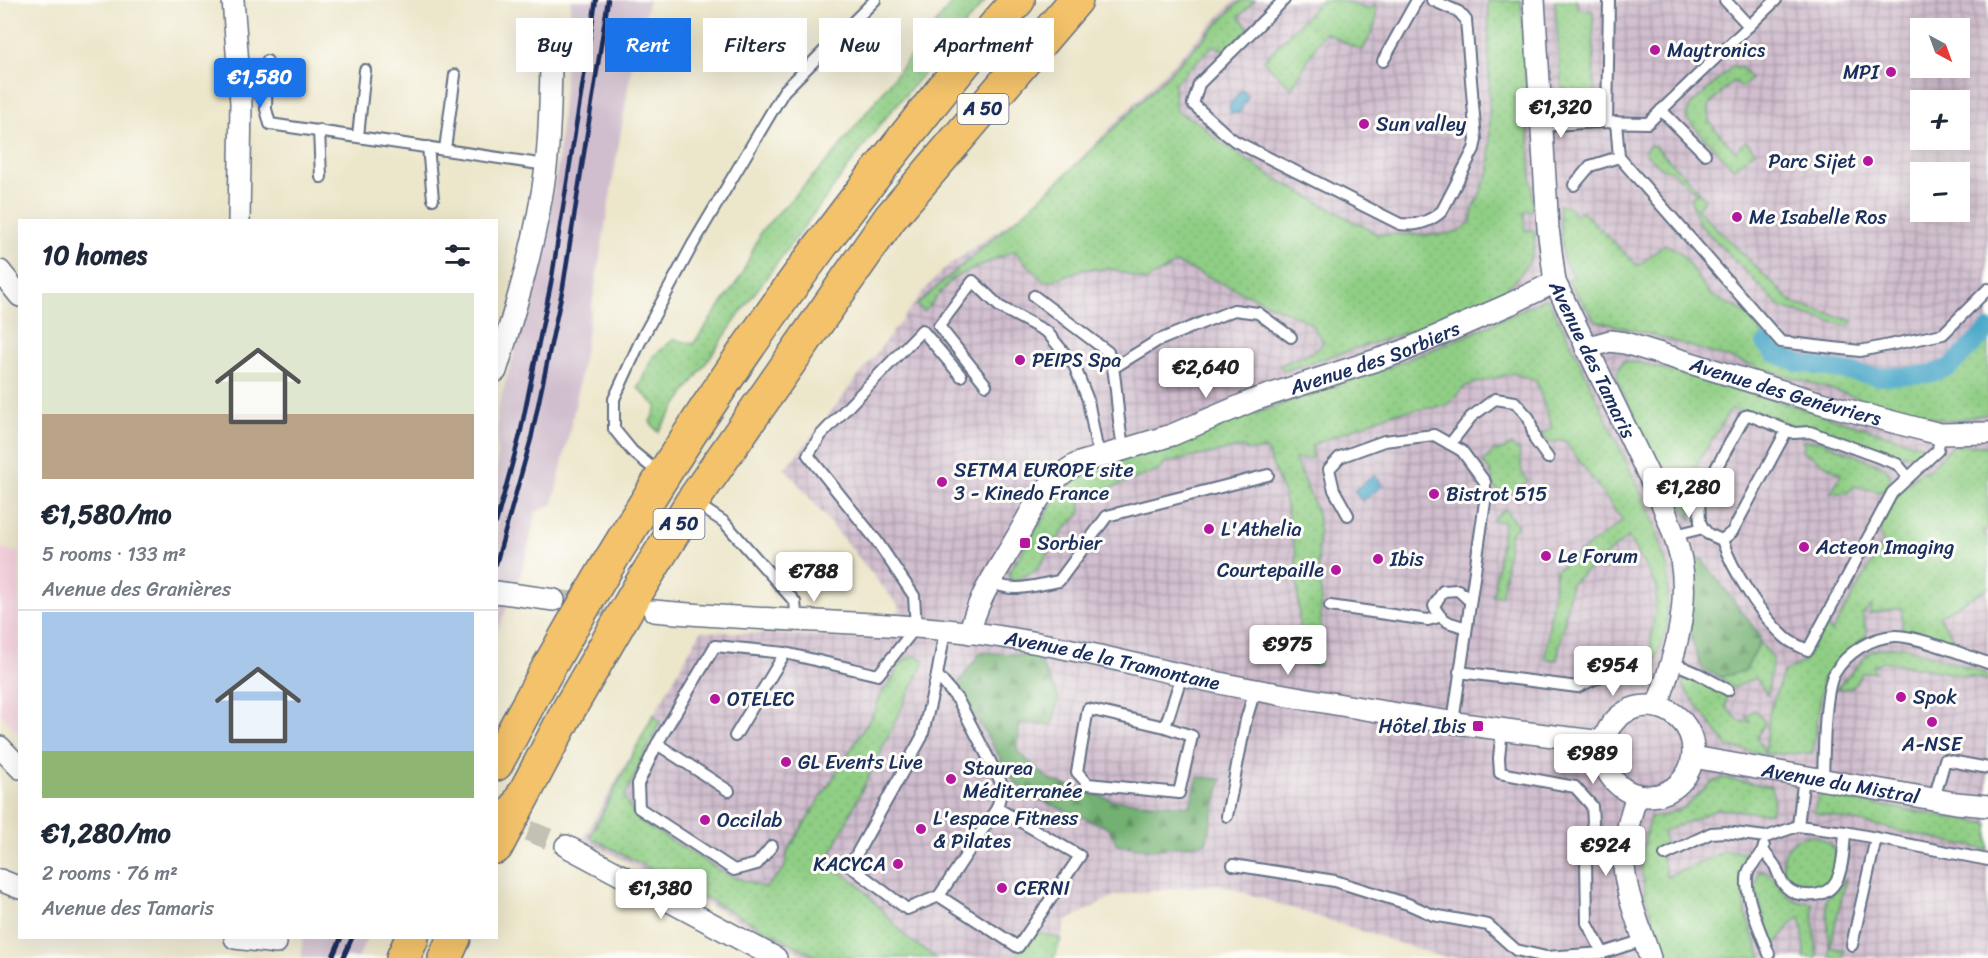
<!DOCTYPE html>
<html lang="en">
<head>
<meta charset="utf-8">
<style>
  :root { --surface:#fff; --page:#f6f6f7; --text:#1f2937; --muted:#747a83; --line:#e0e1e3; --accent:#1a73e8 }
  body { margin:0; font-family:Sriracha,sans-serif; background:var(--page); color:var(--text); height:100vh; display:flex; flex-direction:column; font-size:22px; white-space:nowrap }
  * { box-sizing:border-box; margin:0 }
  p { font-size:20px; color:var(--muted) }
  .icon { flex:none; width:33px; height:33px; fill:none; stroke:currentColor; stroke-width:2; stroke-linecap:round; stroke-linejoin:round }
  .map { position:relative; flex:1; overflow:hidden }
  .side { position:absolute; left:18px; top:219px; width:480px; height:720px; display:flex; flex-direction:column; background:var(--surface); border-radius:0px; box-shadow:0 6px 24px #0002 }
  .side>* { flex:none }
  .guide { position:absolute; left:516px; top:18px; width:570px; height:54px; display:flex; gap:12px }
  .needle { width:39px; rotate:139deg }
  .buttons { position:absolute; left:1910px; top:18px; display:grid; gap:12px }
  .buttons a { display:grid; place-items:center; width:60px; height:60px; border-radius:0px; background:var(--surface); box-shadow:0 6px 24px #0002; font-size:30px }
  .price { position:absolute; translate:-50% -51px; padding:0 14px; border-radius:6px; background:#fff; color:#222; font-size:20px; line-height:39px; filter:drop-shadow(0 2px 3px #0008) }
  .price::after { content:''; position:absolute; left:50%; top:36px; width:18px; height:14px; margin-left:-9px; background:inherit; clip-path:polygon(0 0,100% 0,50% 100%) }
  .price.active { background:var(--accent); color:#fff }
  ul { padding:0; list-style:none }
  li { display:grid; align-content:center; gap:12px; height:318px; padding:0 24px }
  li+li { border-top:2px solid var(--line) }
  li span { display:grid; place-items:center; height:186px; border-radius:0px; color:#555 }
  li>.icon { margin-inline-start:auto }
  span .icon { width:108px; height:108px; fill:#fffc; stroke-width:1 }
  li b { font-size:26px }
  h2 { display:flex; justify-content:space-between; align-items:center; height:72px; padding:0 24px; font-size:26px }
  .tag { padding:0 21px; border-radius:0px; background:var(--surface); box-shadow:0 6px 24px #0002; font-size:21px; line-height:54px }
  .tag.active { background:var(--accent); color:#fff }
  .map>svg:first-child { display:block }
  .built { fill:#f4cfdd }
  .industrial { fill:url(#industrial-grid); fill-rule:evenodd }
  .railway { fill:#d0bdcd }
  .grass { fill:url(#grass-dots); stroke:#557e71; stroke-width:1.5 }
  .forest { fill:url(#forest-firs); stroke:#477068; stroke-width:1.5 }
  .water { fill:#4ba8c9; stroke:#336c94; stroke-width:1.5 }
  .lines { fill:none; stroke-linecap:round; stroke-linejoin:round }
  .canal { stroke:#4ba8c9; stroke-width:18 }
  .street-tunnel { stroke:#c2c1b4; stroke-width:21; stroke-dasharray:21 10; stroke-linecap:butt }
  .lane-casing { stroke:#646f84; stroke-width:14 }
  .street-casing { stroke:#646f84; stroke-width:24 }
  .highway-casing { stroke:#646f84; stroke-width:36 }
  .lane { stroke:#fff; stroke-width:10 }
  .street { stroke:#fff; stroke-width:21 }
  .highway { stroke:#f3c26a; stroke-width:33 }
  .rail { stroke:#1b2f5e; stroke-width:4.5 }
  .poi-dot { fill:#b5179e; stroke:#fdfcf7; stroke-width:2 }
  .labels { text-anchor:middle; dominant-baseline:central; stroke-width:6; stroke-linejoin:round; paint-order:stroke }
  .shield { fill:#fdfcf7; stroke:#5f6c8c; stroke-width:1.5 }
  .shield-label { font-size:18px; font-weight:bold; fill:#1b2f5e }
  .poi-label { font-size:20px; fill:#1b2f5e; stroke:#fdfcf7; text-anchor:start }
  .street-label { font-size:20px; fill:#1b2f5e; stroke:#fdfcf7 }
</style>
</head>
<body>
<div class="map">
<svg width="1988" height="958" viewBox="0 0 1988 958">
  <defs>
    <pattern id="industrial-grid" width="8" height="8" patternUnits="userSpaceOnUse" patternTransform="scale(1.5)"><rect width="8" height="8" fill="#d0bdcd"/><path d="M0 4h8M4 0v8" fill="none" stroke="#a89aaa"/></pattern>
    <pattern id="grass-dots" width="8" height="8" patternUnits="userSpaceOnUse" patternTransform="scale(1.5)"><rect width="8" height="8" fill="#8fce84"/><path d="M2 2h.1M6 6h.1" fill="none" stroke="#7bb174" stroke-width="1.8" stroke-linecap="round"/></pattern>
    <pattern id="forest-firs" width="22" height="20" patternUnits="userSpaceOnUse" patternTransform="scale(1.5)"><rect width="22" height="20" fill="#73b172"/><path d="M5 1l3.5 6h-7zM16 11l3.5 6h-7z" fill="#5e9061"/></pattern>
  </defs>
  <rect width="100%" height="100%" fill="#fdfcf7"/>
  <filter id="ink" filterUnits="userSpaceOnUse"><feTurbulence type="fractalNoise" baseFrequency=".0167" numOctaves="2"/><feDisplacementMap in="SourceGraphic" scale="12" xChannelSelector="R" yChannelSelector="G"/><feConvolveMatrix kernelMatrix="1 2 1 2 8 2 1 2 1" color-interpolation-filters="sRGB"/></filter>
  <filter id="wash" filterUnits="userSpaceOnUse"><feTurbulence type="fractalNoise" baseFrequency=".008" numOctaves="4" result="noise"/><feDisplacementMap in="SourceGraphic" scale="24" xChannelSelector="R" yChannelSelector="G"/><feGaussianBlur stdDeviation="1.35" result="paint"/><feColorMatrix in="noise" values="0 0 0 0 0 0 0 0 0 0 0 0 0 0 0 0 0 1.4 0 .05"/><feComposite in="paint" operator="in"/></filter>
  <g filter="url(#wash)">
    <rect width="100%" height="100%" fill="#ece6ca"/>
    <polygon class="built" points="0,548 19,553 19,733 0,713"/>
    <path class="industrial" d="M1235,0H1988V958H1445L1218,884L1116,895L1066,921L1055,958H809L583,839L701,631L865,638L901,609L785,468L811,438L927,287L945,268L1038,202ZM1920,28H1959V68H1920ZM1920,100H1959V140H1920ZM1920,172H1959V212H1920Z"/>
    <g class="railway">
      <polygon points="571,0 649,0 634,53 575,407 553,504 536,512 525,562 497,632 497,411 536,281 558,163"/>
      <polygon points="302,938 367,938 358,958 302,958"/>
    </g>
    <g class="grass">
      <polygon points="954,0 986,0 882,122 751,298 658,432 650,422 657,407 638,388 653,356 674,339 693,344 740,278 762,230 834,154"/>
      <path d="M1241,0H1255L1239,17L1249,28L1226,52L1214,45L1174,84L1176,111L1201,124L1217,140L1271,176L1377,234L1439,235L1458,232L1471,222L1473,210L1490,170L1488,0H1521L1533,210L1524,212L1525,230H1534C1540,261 1509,291 1484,305C1463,317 1437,322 1415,330C1371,344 1327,357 1283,371L1280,365L1317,350L1324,342L1309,322L1177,263L1145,281L1113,269H1084L1045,283L1014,251L953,278L924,312L917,305C951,273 988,244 1023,213C1099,146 1170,73 1241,0Z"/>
      <path d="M1322,0H1341L1369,10L1375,5C1380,23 1370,36 1362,51L1324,32L1292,88L1263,61Z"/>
      <polygon points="1555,0 1577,0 1577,9 1593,11 1594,97 1578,98 1561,86"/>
      <polygon points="1733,66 1742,68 1751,79 1742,87 1733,81 1709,105 1709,122 1735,151 1746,141 1755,151 1734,169 1686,118 1690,106"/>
      <polygon points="1650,145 1655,146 1699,191 1695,192 1672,171 1663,169 1646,154 1646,149"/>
      <polygon points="1699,192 1705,199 1697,209 1793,303 1853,321 1849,327 1781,308 1699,224 1691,200 1693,196"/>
      <polygon points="1559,205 1570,207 1574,215 1582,211 1638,266 1665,244 1681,253 1710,295 1745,312 1764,336 1761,347 1771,357 1802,370 1880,381 1924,381 1952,370 1988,335 1988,414 1948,421 1885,406 1650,334 1596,321 1568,281 1574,275 1563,260"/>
      <polygon points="1547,298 1571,343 1652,517 1668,570 1667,628 1647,682 1657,587 1628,537 1571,584 1557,660 1545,659 1556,570 1623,521 1564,440 1550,443 1541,434 1552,428 1536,381 1513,373 1466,386 1446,406 1393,413 1312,445 1312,458 1295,459 1315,507 1319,522 1318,573 1321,584 1321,627 1319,666 1301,663 1296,556 1283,492 1266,449 1249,451 1243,447 1165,463 1162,469 1081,499 1081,513 1064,530 1036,571 1010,582 1009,572 1059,494 1089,471 1389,367 1473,333"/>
      <polygon points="1623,361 1641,363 1778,401 1926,447 1916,455 1890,456 1813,427 1795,428 1774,417 1731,409 1677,496 1690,501 1691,520 1673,494 1619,385 1617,372"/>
      <polygon points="1802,441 1821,441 1886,468 1891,479 1888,486 1881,492 1854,486 1848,493 1831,493 1841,474 1803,451 1804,445"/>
      <path d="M1512,445L1516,450L1519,448L1522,473L1528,481C1515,490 1509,500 1495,488L1490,471L1483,462L1494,451L1502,450Z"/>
      <polygon points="1953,445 1988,446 1988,529 1983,532 1988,540 1988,588 1939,616 1956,641 1902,637 1902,608 1869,614 1872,605 1862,614 1867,634 1824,678 1812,753 1765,754 1728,747 1682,685 1685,673 1727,693 1726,707 1739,721 1750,722 1746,716 1755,710 1765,722 1757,738 1765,752 1769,714 1783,673 1803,662 1825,624 1831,633 1883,544 1879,527 1895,496 1922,470 1926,473"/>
      <polygon points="1505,509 1518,526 1510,534 1502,596 1493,596 1504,522 1492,520"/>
      <polygon points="1760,642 1773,659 1767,695 1756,678 1733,688 1720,677 1726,664 1745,671"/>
      <polygon points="1902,646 1988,674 1988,680 1883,661 1873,666 1875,672 1862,673 1852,688 1836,689 1872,650"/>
      <polygon points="914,656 925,660 827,862 859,885 907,938 936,958 819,958 590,837 653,715 660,722 624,798 639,821 726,874 765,888 784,869 788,850 875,711 881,694 892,680 902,661"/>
      <path d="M1723,778L1772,787L1774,800L1771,812L1764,813L1718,809L1663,832L1665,842L1660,851L1667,876L1687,869L1725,851L1748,852C1736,894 1746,919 1762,958H1665L1645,894L1640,862L1650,817L1663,816L1685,807L1711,783Z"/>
      <polygon points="1819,795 1988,824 1988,850 1813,812"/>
      <circle cx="1810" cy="863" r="27"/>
      <path d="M1759,869C1780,876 1778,894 1797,901C1801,903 1808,902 1812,903L1817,958H1804L1803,931L1800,917L1791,924L1773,948L1755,888Z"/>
      <polygon points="1846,879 1830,947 1844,950 1843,958 1830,958 1826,899"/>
      <polygon points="1032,931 1061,939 1054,958 1016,958"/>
    </g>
    <g class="forest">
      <polygon points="1691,558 1702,559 1760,636 1760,642 1745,671 1720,677 1702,669 1690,636 1686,608"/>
      <polygon points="981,652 1037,656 1059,697 1053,725 1020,723 1017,751 1050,780 1112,800 1190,806 1198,777 1222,779 1206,843 1153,850 1117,845 1109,828 1040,800 1015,783 957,685"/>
    </g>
    <g class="water">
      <polygon points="1241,90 1249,95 1239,113 1231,113 1229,106"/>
      <polygon points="1375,475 1383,485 1362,501 1354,491"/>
    </g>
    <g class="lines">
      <polyline class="canal" points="1765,344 1773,353 1799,363 1879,377 1929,374 1950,367 1988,330"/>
    </g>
  </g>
  <g filter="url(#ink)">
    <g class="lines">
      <g class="street-tunnel">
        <polyline points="554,600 636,609"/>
        <polyline points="500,819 566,846"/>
      </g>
      <g class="lane-casing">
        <g id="lane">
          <path d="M1284,0L1199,84L1193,104L1227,135L1235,141L1400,224C1415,226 1430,222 1442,211L1474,149L1476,140L1466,20L1459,12L1432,0"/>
          <polyline points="1725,0 1749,26"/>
          <polyline points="267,61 266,109 270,124 546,165"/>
          <polyline points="1383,61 1417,0"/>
          <polyline points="1661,110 1705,154"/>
          <polyline points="1607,122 1609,0"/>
          <polyline points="1616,122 1619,157 1781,342 1860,351 1943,334 1988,289"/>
          <polyline points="1541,126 1596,122 1648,123 1776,0"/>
          <polyline points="319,130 321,177"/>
          <polyline points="358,136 365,70"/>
          <polyline points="428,147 433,199"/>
          <polyline points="445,149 455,75"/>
          <polyline points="1574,185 1590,166 1619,157"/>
          <polyline points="1034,296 1108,352 1113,368"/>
          <polyline points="986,385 939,326 973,281 1000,307 1047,332 1074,365 1088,400 1096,443 1102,457"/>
          <polyline points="1450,444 1471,417 1495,399 1515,402 1529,418 1535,440 1548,458"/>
          <path d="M1124,450C1117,422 1118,395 1113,368L1157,341L1234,310L1258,313L1291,337"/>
          <polyline points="660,474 632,451 614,429 614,399 640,342 693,244 784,91 875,0"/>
          <polyline points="695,503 724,522 795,602 797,622"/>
          <polyline points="1348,515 1334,490 1329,469 1340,457 1384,441 1434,435 1462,451 1485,482 1485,502 1453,722"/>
          <polyline points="1703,528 1700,522 1699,499 1745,416 1749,415 1794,433 1810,432 1897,464 1908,477"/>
          <path d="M1675,535L1703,528L1708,534L1722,540C1732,570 1763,619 1787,639C1793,644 1801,647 1808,650L1892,493L1938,450L1940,434"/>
          <polyline points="1722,540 1732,532 1787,430"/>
          <path d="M991,582C1014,594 1035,585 1059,581L1107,516L1268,475"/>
          <polyline points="1330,606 1428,620 1439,617"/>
          <path d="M1466,627C1450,624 1441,621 1434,606L1443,591L1458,590L1470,601"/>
          <polyline points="1671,662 1697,673 1728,690"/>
          <polyline points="1459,672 1578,687 1623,666 1636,666"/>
          <polyline points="937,675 958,700 1003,786 997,808"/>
          <polyline points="1165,727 1192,736 1179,793 1088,784 1077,772 1088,709 1165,727 1182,675"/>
          <polyline points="1502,729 1499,758 1500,773 1575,787 1592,806 1593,822 1586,860 1587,923 1603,953 1644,940"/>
          <polyline points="735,736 785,653 878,675 916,627 914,596 876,540 808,455 821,435 922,330 961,376"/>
          <polyline points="657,744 638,784 639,808 734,870 757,864 772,846"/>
          <path d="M1823,779C1824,755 1824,693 1834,674C1846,653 1871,637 1895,636C1915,635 1967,656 1988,663"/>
          <polyline points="729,791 657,744 715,646 785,653"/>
          <polyline points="1934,799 1945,760 1988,768"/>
          <polyline points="1227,816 1246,720 1255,690"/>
          <polyline points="1798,826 1804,776"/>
          <polyline points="1845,832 1988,860"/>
          <path d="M1764,846C1763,856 1753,862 1749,870C1740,889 1762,934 1769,954"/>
          <path d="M1665,855L1711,833L1725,832L1766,837L1798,826L1845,832C1843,858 1844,898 1807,895C1799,895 1791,892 1786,887C1779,880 1779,874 1775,866C1772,861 1767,856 1764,851"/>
          <polyline points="1233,865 1335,881 1408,904 1433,915 1488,925 1516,950 1546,957 1603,953"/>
          <polyline points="939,896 1018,947 1080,856 997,808 939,896 907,909 850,866 922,737 937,675 945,631"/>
          <polyline points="1852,945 1876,838"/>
        </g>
      </g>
      <g class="street-casing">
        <g id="street">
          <polyline points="233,0 241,103 239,220"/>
          <path id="s1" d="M1534,0L1548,228L1555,282L1662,503C1669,522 1677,540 1681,560C1690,610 1673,660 1657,707"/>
          <polyline points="0,271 20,296"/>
          <path id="s2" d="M1586,348L1610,341L1625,343L1821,403L1916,428L1940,434L1988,433"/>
          <path d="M496,371C517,304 537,237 546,167C551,125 550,81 552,39"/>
          <polyline points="496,592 554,600"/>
          <path id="s3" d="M654,611C774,623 896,619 1015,639C1096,652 1175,676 1256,690C1371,711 1487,729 1604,742"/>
          <path id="s4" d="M970,633C976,599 1000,567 1017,537C1028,518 1037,497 1053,482C1061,474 1069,468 1079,463L1172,435L1254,400L1401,352L1510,304L1555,282"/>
          <circle cx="1648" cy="751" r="45"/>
          <polyline points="0,747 20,768"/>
          <path id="s5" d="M1693,757L1956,803L1988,806"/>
          <path d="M1637,795C1630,816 1624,837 1624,859C1623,889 1641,929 1650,958"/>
          <polyline points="566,846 776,958"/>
          <polyline points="0,880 20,888"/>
          <polyline points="235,938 276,943"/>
        </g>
      </g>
      <g class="highway-casing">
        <g id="highway">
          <path d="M496,764C611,546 743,339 897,147C936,98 975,47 1018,0"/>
          <polyline points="496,847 569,709 642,583 692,502 890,218 1076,0"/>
          <polyline points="403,958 412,938"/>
          <polyline points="445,958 454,938"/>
        </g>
      </g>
      <use href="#lane" class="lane"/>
      <use href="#street" class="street"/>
      <use href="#highway" class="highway"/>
      <g class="rail">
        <polyline points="496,523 520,435 551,283 596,0"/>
        <polyline points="496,564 531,439 563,287 608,0"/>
        <polyline points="332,958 341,938"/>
        <polyline points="343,958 352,938"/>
      </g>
    </g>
  </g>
  <g class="poi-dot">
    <circle cx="1655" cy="50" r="6"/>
    <circle cx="1891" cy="72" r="6"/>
    <circle cx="1364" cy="124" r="6"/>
    <circle cx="1868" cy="161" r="6"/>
    <circle cx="1737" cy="217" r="6"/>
    <circle cx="1020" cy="360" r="6"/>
    <circle cx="942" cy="482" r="6"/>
    <circle cx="1434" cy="494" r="6"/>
    <circle cx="1209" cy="529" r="6"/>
    <rect x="1019" y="537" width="12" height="12" rx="3"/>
    <circle cx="1804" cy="547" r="6"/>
    <circle cx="1546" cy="556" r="6"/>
    <circle cx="1378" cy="559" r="6"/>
    <circle cx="1336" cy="570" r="6"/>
    <circle cx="1901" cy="697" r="6"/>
    <circle cx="715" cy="699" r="6"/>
    <circle cx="1932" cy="722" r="6"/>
    <rect x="1472" y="720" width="12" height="12" rx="3"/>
    <circle cx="786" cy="762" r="6"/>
    <circle cx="951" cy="779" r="6"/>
    <circle cx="705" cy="820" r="6"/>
    <circle cx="921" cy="829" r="6"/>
    <circle cx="898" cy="864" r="6"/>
    <circle cx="1002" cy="888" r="6"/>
  </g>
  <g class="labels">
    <g class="shield">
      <rect x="957.5" y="94" width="51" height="30" rx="4.5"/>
      <rect x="653.5" y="509" width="51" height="30" rx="4.5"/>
    </g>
    <g class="shield-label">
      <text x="983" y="109">A 50</text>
      <text x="679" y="524">A 50</text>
    </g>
    <g class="poi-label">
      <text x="1667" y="50">Maytronics</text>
      <text x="1879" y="72" text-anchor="end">MPI</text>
      <text x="1376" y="124">Sun valley</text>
      <text x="1856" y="161" text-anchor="end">Parc Sijet</text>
      <text x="1749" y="217">Me Isabelle Ros</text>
      <text x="1032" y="360">PEIPS Spa</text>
      <text x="954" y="470">SETMA EUROPE site<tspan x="954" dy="23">3 - Kinedo France</tspan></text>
      <text x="1446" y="494">Bistrot 515</text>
      <text x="1221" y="529">L'Athelia</text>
      <text x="1037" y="543">Sorbier</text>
      <text x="1816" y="547">Acteon Imaging</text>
      <text x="1558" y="556">Le Forum</text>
      <text x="1390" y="559">Ibis</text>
      <text x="1324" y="570" text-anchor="end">Courtepaille</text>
      <text x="1913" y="697">Spok</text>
      <text x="727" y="699">OTELEC</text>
      <text x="1466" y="726" text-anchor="end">Hôtel Ibis</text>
      <text x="1932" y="744" text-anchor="middle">A-NSE</text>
      <text x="798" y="762">GL Events Live</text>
      <text x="963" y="768">Staurea<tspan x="963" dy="23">Méditerranée</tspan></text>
      <text x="933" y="818">L'espace Fitness<tspan x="933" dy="23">&amp; Pilates</tspan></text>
      <text x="717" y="820">Occilab</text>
      <text x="886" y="864" text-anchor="end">KACYCA</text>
      <text x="1014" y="888">CERNI</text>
    </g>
    <g class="street-label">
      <text stroke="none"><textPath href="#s4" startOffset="520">Avenue des Sorbiers</textPath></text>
      <text stroke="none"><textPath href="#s1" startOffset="369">Avenue des Tamaris</textPath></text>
      <text stroke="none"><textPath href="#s2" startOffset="208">Avenue des Genévriers</textPath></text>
      <text stroke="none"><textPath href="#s3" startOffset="462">Avenue de la Tramontane</textPath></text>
      <text stroke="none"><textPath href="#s5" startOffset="150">Avenue du Mistral</textPath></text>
    </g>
  </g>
</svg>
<div class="buttons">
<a><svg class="needle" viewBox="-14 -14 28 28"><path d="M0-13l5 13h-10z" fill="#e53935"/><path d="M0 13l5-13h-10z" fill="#747a83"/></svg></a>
<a>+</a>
<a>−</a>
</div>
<b class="price active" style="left:260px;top:109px">€1,580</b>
<b class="price" style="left:1561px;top:139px">€1,320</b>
<b class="price" style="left:1206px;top:399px">€2,640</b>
<b class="price" style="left:1689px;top:519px">€1,280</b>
<b class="price" style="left:814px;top:603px">€788</b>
<b class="price" style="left:1288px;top:676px">€975</b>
<b class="price" style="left:1613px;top:697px">€954</b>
<b class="price" style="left:1593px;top:785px">€989</b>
<b class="price" style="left:1606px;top:877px">€924</b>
<b class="price" style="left:661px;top:920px">€1,380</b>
<div class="guide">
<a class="tag">Buy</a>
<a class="tag active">Rent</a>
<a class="tag">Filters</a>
<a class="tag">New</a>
<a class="tag">Apartment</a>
</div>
<section class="side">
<h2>10 homes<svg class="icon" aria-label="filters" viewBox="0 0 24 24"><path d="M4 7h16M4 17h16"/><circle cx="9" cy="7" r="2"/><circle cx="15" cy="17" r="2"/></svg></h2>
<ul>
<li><span style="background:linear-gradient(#dfe7d0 65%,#b9a48a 0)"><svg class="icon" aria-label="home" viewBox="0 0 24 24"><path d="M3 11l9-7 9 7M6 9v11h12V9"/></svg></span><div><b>€1,580/mo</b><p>5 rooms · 133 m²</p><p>Avenue des Granières</p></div></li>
<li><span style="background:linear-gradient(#a9c7e8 75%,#8fb573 0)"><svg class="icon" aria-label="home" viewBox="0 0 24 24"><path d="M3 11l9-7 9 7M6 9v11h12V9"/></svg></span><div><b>€1,280/mo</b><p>2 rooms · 76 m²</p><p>Avenue des Tamaris</p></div></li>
</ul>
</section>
</div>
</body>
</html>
